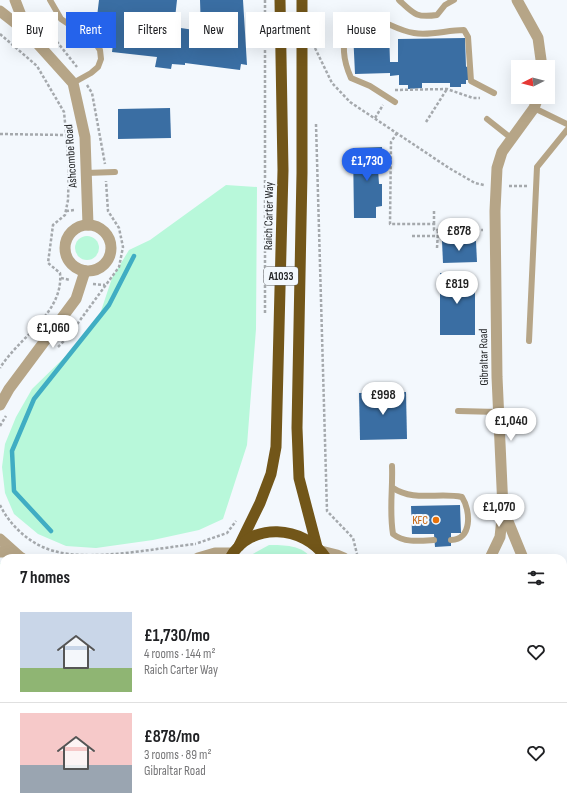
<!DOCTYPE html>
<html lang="en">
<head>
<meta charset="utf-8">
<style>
  :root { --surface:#fff; --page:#f6f6f6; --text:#202124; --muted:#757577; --line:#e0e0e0; --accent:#2563eb }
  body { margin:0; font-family:"Sofia Sans Condensed",sans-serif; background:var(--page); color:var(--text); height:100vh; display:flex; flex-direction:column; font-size:15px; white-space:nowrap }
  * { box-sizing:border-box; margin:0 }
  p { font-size:13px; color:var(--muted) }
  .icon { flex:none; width:22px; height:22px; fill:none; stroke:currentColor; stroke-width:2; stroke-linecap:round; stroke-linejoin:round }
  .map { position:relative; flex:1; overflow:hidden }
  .drawer { position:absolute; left:0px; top:554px; width:567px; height:256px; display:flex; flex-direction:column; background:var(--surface); border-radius:12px 12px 0 0; box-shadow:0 4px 16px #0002 }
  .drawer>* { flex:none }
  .hud { position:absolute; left:12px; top:12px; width:543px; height:36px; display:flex; gap:8px }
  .needle { width:26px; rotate:264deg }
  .buttons { position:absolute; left:511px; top:60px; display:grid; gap:8px }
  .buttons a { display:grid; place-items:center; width:44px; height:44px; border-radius:0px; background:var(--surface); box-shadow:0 4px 16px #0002; font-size:20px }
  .price { position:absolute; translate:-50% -34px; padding:0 9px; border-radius:14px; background:#fff; color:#222; font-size:13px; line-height:26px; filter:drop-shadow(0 1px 2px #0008) }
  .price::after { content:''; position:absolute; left:50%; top:24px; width:12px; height:9px; margin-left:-6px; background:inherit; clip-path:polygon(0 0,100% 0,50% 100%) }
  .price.selected { background:var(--accent); color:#fff }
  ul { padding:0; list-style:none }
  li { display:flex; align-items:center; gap:12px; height:100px; padding:0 20px }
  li+li { border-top:1px solid var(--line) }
  li span { display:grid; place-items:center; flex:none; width:112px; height:80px; border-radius:0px; color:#555 }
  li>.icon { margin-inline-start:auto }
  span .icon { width:48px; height:48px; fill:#fffc; stroke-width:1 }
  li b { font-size:17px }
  h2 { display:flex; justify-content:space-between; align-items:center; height:48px; padding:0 20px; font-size:17px }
  .pill { padding:0 14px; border-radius:0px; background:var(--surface); box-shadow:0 4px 16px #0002; font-size:14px; line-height:36px }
  .pill.selected { background:var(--accent); color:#fff }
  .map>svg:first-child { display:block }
  .green { fill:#b8f8da }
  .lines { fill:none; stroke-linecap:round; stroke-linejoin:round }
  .stream { stroke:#40adc3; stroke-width:4.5 }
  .building { fill:#3a6ea3 }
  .path { stroke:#a5a9ad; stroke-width:2.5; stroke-dasharray:3 2; stroke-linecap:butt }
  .service { stroke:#b6a587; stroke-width:6 }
  .minor { stroke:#b6a587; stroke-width:11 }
  .tertiary { stroke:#b6a587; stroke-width:11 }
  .trunk { stroke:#725619; stroke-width:11 }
  .food-dot { fill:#e8710a; stroke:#f3f8fd; stroke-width:1.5 }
  .labels { text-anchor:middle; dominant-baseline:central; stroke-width:4; stroke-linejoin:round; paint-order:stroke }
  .shield { fill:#f3f8fd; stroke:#626568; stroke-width:1 }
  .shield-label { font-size:11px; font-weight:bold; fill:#242628 }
  .street-label { font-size:12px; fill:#242628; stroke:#f3f8fd }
  .food-label { font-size:12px; fill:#c56008; stroke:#f3f8fd; text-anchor:end }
</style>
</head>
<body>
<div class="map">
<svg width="567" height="810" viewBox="0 0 567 810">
  <rect width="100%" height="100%" fill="#f3f8fd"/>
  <g class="green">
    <polygon points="226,185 257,187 256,329 247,445 223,519 199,530 153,540 96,548 66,546 38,534 14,514 5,493 2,467 5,444 16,417 32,389 71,351 100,314 112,278 129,250 150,240"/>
    <circle cx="87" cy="248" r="12"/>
    <path d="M269,545C284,545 302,545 311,558H249L251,555Z"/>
    <rect x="0" y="563" width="4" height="66"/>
    <polygon points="567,614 567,731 563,726 563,615"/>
  </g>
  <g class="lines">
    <polyline class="stream" points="51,531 14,491 12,451 34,399 109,305 134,256"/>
  </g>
  <g class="building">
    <polygon points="99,0 177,0 174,27 201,31 200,0 243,0 247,65 241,64 240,70 185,63 185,65 172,64 171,69 155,67 157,57 112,52 115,27 96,25"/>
    <polygon points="389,31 390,62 398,62 398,39 465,38 466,67 468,66 468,80 466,80 466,84 461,84 461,87 450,87 450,83 422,83 422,88 408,89 408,85 399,85 399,75 390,76 390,73 355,74 353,32"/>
    <polygon points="170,108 171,138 118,139 118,109"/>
    <polygon points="382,147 382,169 378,169 379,184 382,184 382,206 376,207 376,218 354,218 353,148"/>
    <polygon points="442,241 476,241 477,262 443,263"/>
    <polygon points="440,273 468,273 468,283 475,283 475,335 440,335"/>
    <polygon points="406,392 407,439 360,440 359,393"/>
    <polygon points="460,505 461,533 451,533 451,546 435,547 434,534 412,534 411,506"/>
    <polygon points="136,806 208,806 207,810 135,810"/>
  </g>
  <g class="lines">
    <g class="path">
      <polyline points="35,14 77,67"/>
      <path d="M0,34L37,66L64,112L69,163L68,200L65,215L53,225L48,263L60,273C64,313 19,337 0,368"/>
      <polyline points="315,48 332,83 350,102 449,168 475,183 484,185"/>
      <polyline points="87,85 92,93 105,164"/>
      <polyline points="395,90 447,89 473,98 480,98"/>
      <polyline points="375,118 383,105"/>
      <polyline points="426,122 447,89"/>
      <polyline points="316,124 327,511 353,538 357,554"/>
      <polyline points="397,133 391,142 390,224 434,224 434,230 483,230"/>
      <polyline points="0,134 66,135"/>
      <polyline points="509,186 528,186"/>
      <polyline points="66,211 75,210"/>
      <polyline points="434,224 434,210"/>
      <polyline points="412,236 437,236"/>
      <polyline points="437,248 438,231"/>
      <polyline points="61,278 70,280"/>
      <polyline points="93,284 105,285"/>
      <polyline points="265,313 265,0"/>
      <polyline points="58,347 67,338 119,267 123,247 119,228 108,211 106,181"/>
      <polyline points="0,426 6,416"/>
      <path d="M0,505C10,526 31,545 54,551C92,562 156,548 196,544"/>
      <polyline points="198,543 227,533 236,521"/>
      <polyline points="0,673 4,678"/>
      <polyline points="26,810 27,806"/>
      <polyline points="287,810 287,806"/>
    </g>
    <g class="service">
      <polyline points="50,0 61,19 94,41 100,50 101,59 98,67 91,73 73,83"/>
      <path d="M399,0C414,14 416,18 437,15L445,5L454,0"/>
      <path d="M395,102L370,86L351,78C342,58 343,46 346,25C374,7 387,29 414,33C430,36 447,30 464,30L468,37L471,81L494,93"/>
      <polyline points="534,108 567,124"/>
      <polyline points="487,119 511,138"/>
      <polyline points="86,173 115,172"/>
      <polyline points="529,341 537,167 567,130"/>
      <polyline points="458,411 498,412"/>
      <path d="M392,466C393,489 389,510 393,534C404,543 420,541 434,540"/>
      <path d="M393,488C414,502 439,492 462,497C471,511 472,540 451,540"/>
      <polyline points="0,733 4,742"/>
      <polyline points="0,764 4,764"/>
      <polyline points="1,810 4,794"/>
    </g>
    <g class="minor">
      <polyline points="15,0 27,31"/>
      <polyline points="517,0 538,38 542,67"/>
      <polyline points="0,11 28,33 73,83 85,137 88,225"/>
      <circle cx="88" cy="248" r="23"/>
      <polyline points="0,405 9,389 76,299 85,271"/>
      <polyline points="503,509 523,558"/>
      <polyline points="0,539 19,556"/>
      <polyline points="321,551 337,555 344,558"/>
      <polyline points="490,558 500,537 503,509 497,377 495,211 497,168 502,152 534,108 538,97"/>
      <polyline points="563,598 567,598"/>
    </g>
    <g class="tertiary">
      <polyline points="0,552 8,552 22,558"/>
      <polyline points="198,558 215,553 233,553"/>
      <polyline points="0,639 4,639"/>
    </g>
    <g class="trunk">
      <polyline points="302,0 302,173 297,428 299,478 317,547"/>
      <polyline points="239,546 260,503 271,474 276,447 283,170 280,0"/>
      <path d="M230,558C250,521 304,525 326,558"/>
      <polyline points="251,810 251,806"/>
      <polyline points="269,810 270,806"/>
    </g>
  </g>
  <circle class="food-dot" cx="436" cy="520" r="4"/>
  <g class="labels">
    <rect class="shield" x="264" y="267" width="34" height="18" rx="3"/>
    <g class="shield-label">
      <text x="281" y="276">A1033</text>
    </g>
    <g class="street-label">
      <text transform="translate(71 156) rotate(-94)">Ashcombe Road</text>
      <text transform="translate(269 216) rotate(-89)">Raich Carter Way</text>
      <text transform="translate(484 357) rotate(-91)">Gibraltar Road</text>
    </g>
    <g class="food-label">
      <text x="428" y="520">KFC</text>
    </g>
  </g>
</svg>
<div class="buttons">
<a><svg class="needle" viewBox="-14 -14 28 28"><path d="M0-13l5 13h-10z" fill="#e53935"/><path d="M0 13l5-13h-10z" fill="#757577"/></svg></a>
</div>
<b class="price selected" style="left:367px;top:182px">£1,730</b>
<b class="price" style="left:459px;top:252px">£878</b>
<b class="price" style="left:457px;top:305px">£819</b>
<b class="price" style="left:53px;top:349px">£1,060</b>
<b class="price" style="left:383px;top:416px">£998</b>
<b class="price" style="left:511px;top:442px">£1,040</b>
<b class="price" style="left:499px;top:528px">£1,070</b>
<div class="hud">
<a class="pill">Buy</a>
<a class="pill selected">Rent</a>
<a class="pill">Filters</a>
<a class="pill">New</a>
<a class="pill">Apartment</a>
<a class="pill">House</a>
</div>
<section class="drawer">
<h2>7 homes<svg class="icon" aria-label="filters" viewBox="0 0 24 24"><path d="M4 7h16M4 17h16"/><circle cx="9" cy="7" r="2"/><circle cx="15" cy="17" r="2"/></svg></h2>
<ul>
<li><span style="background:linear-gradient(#c9d6e8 70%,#8fb573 0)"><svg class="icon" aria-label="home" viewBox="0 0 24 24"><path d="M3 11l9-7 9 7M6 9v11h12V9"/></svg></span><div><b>£1,730/mo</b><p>4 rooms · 144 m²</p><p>Raich Carter Way</p></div><svg class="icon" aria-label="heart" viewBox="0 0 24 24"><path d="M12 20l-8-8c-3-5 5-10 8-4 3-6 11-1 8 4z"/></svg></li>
<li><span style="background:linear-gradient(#f6c9c9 65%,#9aa5b1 0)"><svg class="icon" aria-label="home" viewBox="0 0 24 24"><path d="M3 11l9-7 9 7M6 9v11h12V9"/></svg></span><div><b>£878/mo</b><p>3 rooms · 89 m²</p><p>Gibraltar Road</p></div><svg class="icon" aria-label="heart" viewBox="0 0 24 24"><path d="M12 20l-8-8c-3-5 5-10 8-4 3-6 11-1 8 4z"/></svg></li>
</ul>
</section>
</div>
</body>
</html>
